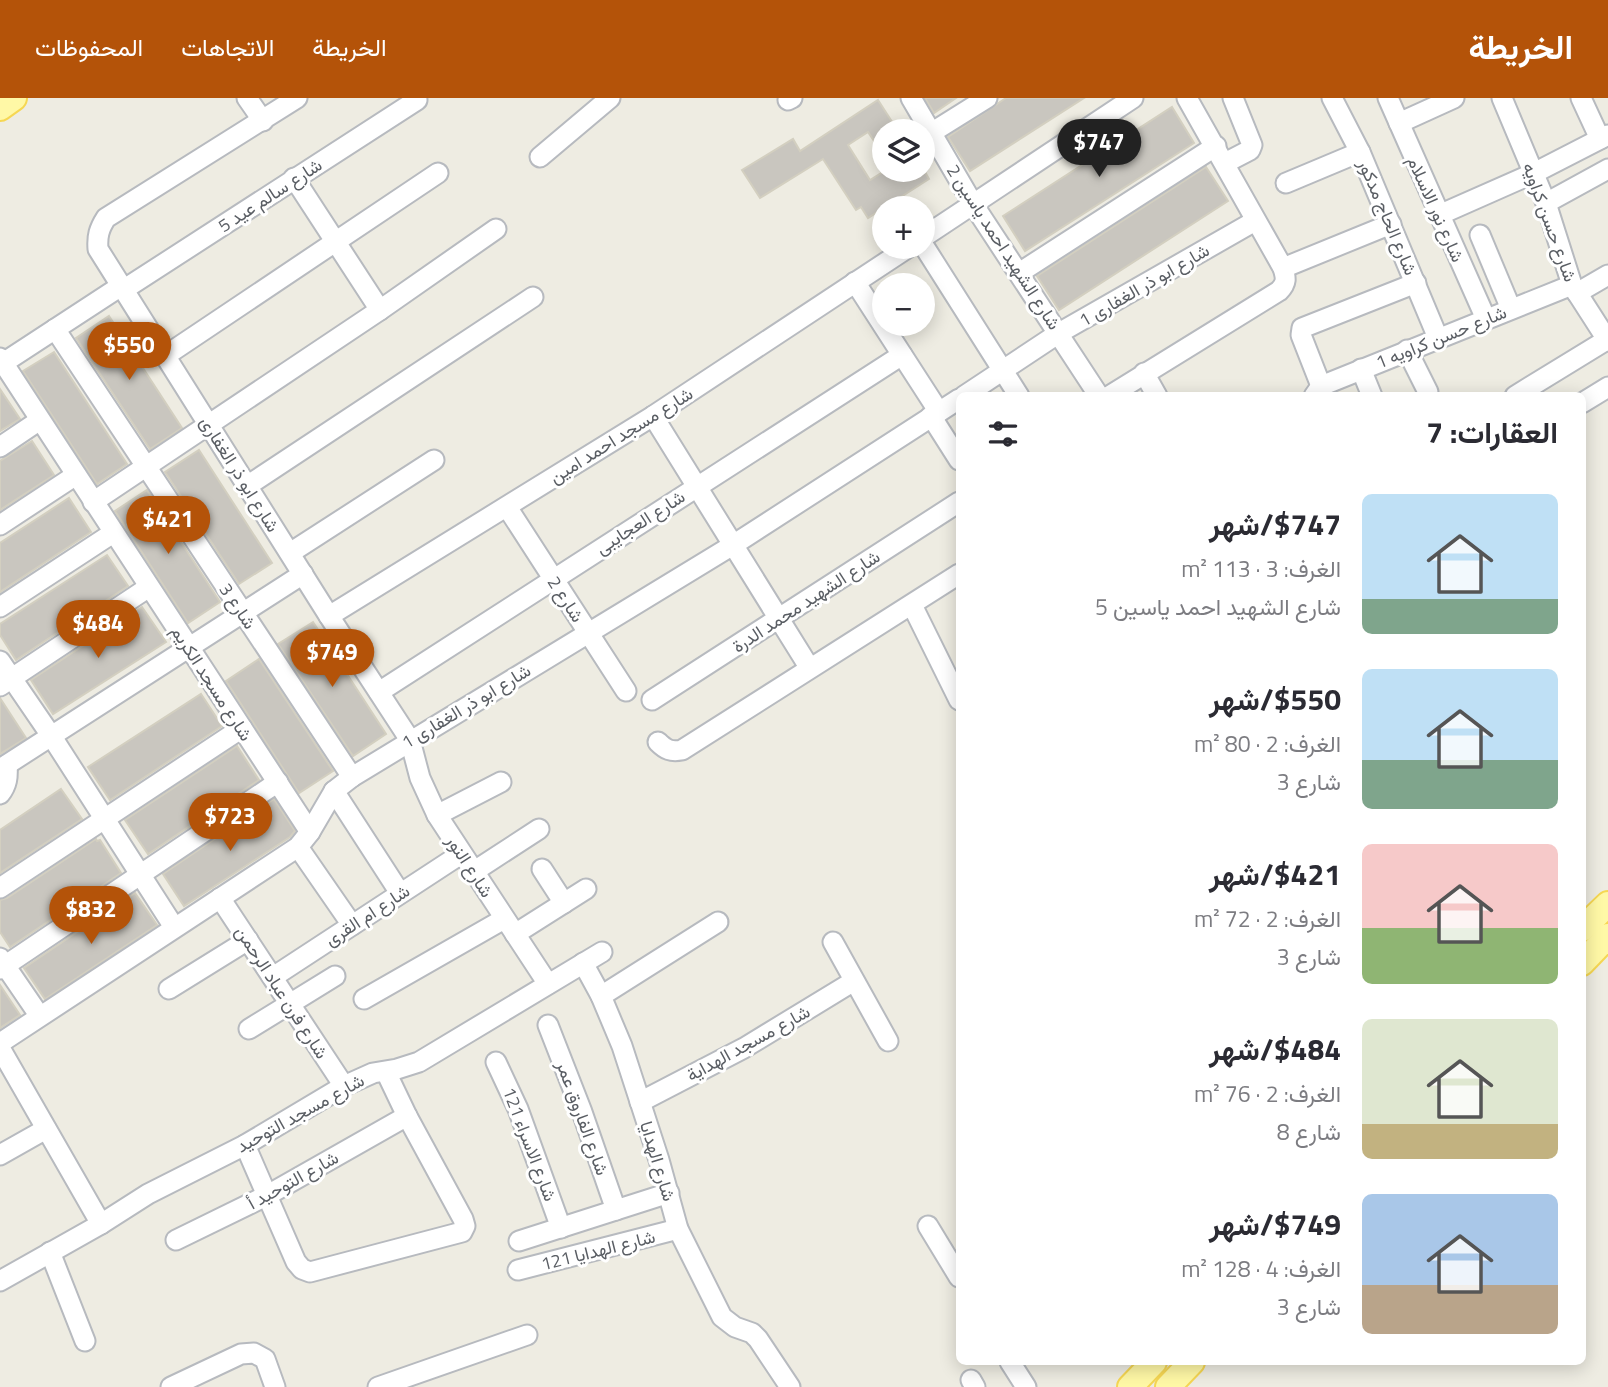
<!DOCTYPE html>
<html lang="ar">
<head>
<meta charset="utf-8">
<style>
  :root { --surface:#fff; --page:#f7f7f7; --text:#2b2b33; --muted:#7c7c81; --accent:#b45309 }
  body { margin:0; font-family:"Titillium Web",Vazirmatn,sans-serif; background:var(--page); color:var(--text); direction:rtl; height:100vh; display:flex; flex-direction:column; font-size:26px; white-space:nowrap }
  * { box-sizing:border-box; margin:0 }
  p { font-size:23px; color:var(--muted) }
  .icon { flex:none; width:38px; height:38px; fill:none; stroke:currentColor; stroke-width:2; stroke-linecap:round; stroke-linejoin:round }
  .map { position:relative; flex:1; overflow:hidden; direction:ltr }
  .sheet { position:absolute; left:956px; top:294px; width:630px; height:973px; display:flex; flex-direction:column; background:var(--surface); border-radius:10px; box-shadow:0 4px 18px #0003; direction:rtl }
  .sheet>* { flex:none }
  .tools { position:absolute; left:872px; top:21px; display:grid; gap:14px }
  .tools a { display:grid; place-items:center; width:63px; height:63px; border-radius:50%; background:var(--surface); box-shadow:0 4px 18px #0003; font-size:35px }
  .price { position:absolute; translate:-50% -60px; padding:0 16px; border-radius:24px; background:var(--accent); color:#fff; font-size:23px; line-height:46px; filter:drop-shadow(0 2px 4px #0008) }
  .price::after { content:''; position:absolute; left:50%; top:42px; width:21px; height:16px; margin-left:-10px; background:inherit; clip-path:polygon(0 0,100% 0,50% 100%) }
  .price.current { background:#222; color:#fff }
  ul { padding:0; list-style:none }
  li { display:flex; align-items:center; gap:21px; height:175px; padding:0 28px }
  li span { display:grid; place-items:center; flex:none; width:196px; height:140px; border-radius:10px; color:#555 }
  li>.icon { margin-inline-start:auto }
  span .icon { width:84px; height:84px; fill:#fffc; stroke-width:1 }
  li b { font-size:30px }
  h2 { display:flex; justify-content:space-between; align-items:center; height:84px; padding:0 28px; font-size:30px }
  header { display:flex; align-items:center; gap:42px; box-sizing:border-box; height:98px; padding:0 35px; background:var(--accent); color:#fff }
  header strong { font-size:33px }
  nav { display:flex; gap:38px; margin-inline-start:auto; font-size:24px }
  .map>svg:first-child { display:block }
  .building { fill:#c9c6bf; stroke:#d3cfc0; stroke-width:2 }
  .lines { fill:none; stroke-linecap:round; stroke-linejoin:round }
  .minor-casing { stroke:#b7babf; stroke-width:23 }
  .major-casing { stroke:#f6d753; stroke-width:28 }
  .minor { stroke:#fff; stroke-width:19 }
  .major { stroke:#fff8a6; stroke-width:24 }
  .labels { text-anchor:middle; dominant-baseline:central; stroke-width:6; stroke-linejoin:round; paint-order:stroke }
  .street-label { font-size:18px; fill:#5a5e64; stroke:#fff }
</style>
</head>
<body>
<header>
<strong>الخريطة</strong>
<nav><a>الخريطة</a><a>الاتجاهات</a><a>المحفوظات</a></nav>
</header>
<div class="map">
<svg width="1608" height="1289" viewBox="0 0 1608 1289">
  <rect width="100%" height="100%" fill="#eeece2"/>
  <g class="building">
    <polygon points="925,0 956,0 934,15"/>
    <polygon points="1006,0 1084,0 970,73 948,39"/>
    <polygon points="878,2 898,33 884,33 884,58 868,34 848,47 870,82 886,72 924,72 929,81 868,120 861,109 856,112 823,61 760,100 742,72 793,41 800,53"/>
    <polygon points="1172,9 1194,45 1025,153 1003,118"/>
    <polygon points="1206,69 1228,103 1059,212 1037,178"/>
    <polygon points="109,218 182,330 150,351 76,240"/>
    <polygon points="54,254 127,366 97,386 23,273"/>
    <polygon points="0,291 20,321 0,333"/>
    <polygon points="32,343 54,377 0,412 0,363"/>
    <polygon points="199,352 272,465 239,486 165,374"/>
    <polygon points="147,392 220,504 188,525 115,413"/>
    <polygon points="69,400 91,434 0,494 0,445"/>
    <polygon points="107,457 128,488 16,562 0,537 0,526"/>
    <polygon points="142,509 166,544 53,616 31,582"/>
    <polygon points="313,524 386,636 353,658 278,546"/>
    <polygon points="259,561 333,673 299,695 226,583"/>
    <polygon points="201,596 222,628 110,702 88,669"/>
    <polygon points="0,600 26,640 0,656"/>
    <polygon points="237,648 259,682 148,756 125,722"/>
    <polygon points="61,691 82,721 0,775 0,732"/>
    <polygon points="274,701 295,733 290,739 184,808 163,776"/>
    <polygon points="96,741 97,743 100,742 121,775 10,849 0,834 0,802 7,800"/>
    <polygon points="135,795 157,827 45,901 24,870"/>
    <polygon points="0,887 20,917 0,930"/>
  </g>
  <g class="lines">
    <g class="minor-casing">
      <g id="minor">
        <polyline points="247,0 263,23"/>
        <path d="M297,0L106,120C99,131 97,138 98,151L329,518L410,642L420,680L437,717L548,886"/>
        <polyline points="911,0 973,106 1099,298"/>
        <polyline points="1332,0 1360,54 1438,240"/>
        <polyline points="1388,0 1486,221"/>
        <polyline points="1502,0 1546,105 1572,187 1608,243"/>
        <polyline points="1581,0 1600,41"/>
        <polyline points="788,2 792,0"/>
        <polyline points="1399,25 1454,0"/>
        <polyline points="931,35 987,0"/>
        <polyline points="540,59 610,0"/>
        <polyline points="1225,65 1250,52 1252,47 1233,0"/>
        <polyline points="294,80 380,212"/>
        <polyline points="1286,85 1360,54"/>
        <polyline points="1546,105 1608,71"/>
        <polyline points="1439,117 1534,75 1608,37"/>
        <polyline points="1480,137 1511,211"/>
        <polyline points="922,140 1133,0"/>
        <polyline points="922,145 1019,298"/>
        <polyline points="1283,170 1391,126"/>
        <polyline points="1019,175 1216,48"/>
        <polyline points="855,184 939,314"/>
        <polyline points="123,192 417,2"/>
        <polyline points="1577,195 1608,177"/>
        <polyline points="55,231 352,679"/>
        <polyline points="1407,252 1428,294"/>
        <polyline points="165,258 438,75"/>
        <polyline points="0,260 310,734"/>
        <polyline points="0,267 121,188"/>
        <polyline points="1361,271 1372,298"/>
        <polyline points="1144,275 1157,298"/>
        <polyline points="1321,288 1301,237 1302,230 1416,185"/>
        <polyline points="964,298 1059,235 1255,123"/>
        <path d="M1109,298L1279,193C1287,185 1286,180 1283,170L1187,0"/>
        <polyline points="1314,298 1321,288 1572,187"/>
        <polyline points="1515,298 1608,241"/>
        <polyline points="1582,305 1608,289"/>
        <polyline points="653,318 809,569"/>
        <polyline points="931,318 959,362"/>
        <polyline points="0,349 40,322"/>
        <polyline points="247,388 533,199"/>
        <polyline points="93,404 380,212 496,131"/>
        <polyline points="507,409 626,593"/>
        <polyline points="0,427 76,377"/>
        <polyline points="290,455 434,362"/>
        <polyline points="912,507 959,602"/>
        <polyline points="0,509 113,435"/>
        <polyline points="329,518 653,318 909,149"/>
        <polyline points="0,563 52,639 174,829"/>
        <polyline points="0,588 149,489"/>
        <polyline points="379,594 902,257"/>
        <polyline points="652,602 959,404"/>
        <path d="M658,644C666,652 671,654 682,652L959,476"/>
        <polyline points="0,671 303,476"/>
        <polyline points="334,693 400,795"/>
        <path d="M0,696C7,687 8,679 7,667"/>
        <polyline points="437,717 501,684"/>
        <polyline points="298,749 352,827"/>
        <polyline points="542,771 564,805"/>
        <polyline points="473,774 539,731"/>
        <polyline points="0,790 242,630"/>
        <polyline points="220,800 344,988"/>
        <polyline points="515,836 586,791"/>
        <polyline points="833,844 888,943"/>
        <polyline points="0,860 39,917"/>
        <polyline points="583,865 601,898 622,948 659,1062 678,1131 722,1219 735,1229 752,1235 758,1241 790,1289"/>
        <polyline points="0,871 278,684"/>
        <polyline points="273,879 461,756"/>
        <polyline points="169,891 248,842"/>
        <polyline points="601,898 718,824"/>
        <polyline points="364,901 504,821"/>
        <polyline points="548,927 582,1014 616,1112"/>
        <polyline points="249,931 335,878"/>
        <polyline points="0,945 298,749 310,734 334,693 352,679 733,447 959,301"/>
        <polyline points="0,950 101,1126"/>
        <polyline points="496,964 518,1011 561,1130"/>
        <polyline points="640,1004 744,950 854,883"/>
        <polyline points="245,1047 296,1164 302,1171 310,1174 462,1134 465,1128 463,1121 407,1018 386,974"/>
        <polyline points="0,1057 46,1031"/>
        <polyline points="928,1128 959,1179"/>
        <polyline points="176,1142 266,1098 407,1018"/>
        <polyline points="519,1143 669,1095"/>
        <polyline points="50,1154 85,1243"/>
        <polyline points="518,1172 678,1131"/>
        <polyline points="0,1183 101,1126 148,1096 245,1047 344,988 373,975 397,971 419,964 602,854"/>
        <polyline points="1010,1264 1026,1289"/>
        <polyline points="971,1282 975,1289"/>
        <polyline points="171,1289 241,1256 254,1255 265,1261 275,1289"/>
        <polyline points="378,1289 527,1237"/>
      </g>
    </g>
    <g class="major-casing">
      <g id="major">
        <polyline points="0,10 14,0"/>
        <polyline points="1582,831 1608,806"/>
        <polyline points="1582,865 1608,838"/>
        <polyline points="1130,1289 1154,1264"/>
        <polyline points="1168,1289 1192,1264"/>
      </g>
    </g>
    <use href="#minor" class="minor"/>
    <use href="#major" class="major"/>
  </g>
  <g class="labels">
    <g class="street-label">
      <text transform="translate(270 97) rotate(-33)">شارع سالم عيد 5</text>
      <text transform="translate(1436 111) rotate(66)">شارع نور الاسلام</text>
      <text transform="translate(1388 119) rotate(67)">شارع الحاج مدكور</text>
      <text transform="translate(1550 124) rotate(70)">شارع حسن كراويه</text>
      <text transform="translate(1004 149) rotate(57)">شارع الشهيد احمد ياسين 2</text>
      <text transform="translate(1144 187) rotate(-30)">شارع ابو ذر الغفارى 1</text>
      <text transform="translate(1441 239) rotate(-22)">شارع حسن كراويه 1</text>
      <text transform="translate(621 337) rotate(-32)">شارع مسجد احمد امين</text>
      <text transform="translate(240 376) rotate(58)">شارع ابو ذر الغفارى</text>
      <text transform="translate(640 424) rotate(-33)">شارع العجايبى</text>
      <text transform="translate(566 501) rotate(57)">شارع 2</text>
      <text transform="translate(806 503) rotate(-33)">شارع الشهيد محمد الدرة</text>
      <text transform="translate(238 508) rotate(56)">شارع 3</text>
      <text transform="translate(212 585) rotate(57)">شارع مسجد الكريم</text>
      <text transform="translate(466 608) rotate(-31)">شارع ابو ذر الغفارى 1</text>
      <text transform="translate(470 768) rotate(57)">شارع النور</text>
      <text transform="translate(367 817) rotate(-33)">شارع ام القرى</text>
      <text transform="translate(282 894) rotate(57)">شارع فرن عباد الرحمن</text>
      <text transform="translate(748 945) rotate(-29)">شارع مسجد الهداية</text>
      <text transform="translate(300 1015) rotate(-29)">شارع مسجد التوحيد</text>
      <text transform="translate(583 1020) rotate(70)">شارع الفاروق عمر</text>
      <text transform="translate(530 1046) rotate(69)">شارع الاسراء 121</text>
      <text transform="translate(658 1063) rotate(73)">شارع الهدايا</text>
      <text transform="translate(293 1082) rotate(-29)">شارع التوحيد أ</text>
      <text transform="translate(598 1152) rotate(-14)">شارع الهدايا 121</text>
    </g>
  </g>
</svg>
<div class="tools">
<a><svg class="icon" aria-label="layers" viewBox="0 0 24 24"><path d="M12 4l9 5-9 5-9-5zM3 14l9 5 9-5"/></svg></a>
<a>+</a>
<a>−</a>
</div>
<b class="price current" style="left:1099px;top:81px">$747</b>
<b class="price" style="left:129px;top:284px">$550</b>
<b class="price" style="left:168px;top:458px">$421</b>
<b class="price" style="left:98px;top:562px">$484</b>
<b class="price" style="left:332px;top:591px">$749</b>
<b class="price" style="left:230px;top:755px">$723</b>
<b class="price" style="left:91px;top:848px">$832</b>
<section class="sheet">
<h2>العقارات: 7<svg class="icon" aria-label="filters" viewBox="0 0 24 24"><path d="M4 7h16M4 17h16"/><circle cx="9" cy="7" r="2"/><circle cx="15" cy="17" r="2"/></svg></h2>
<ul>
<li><span style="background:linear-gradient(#bfe0f5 75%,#7fa58c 0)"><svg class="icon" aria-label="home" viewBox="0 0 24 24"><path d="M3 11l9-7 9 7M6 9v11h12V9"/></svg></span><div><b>$747/شهر</b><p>الغرف: 3 · 113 m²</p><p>شارع الشهيد احمد ياسين 5</p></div></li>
<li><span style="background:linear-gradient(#bfe0f5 65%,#7fa58c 0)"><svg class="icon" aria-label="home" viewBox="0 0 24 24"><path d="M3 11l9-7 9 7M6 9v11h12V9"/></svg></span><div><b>$550/شهر</b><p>الغرف: 2 · 80 m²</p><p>شارع 3</p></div></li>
<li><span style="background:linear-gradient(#f6c9c9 60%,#8fb573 0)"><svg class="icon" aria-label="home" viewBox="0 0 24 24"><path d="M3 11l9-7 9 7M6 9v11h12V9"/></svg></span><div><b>$421/شهر</b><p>الغرف: 2 · 72 m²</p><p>شارع 3</p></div></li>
<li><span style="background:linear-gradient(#dfe7d0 75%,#c2b280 0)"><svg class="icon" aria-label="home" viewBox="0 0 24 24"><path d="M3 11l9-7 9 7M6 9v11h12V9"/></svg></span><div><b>$484/شهر</b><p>الغرف: 2 · 76 m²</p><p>شارع 8</p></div></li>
<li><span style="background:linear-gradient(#a9c7e8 65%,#b9a48a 0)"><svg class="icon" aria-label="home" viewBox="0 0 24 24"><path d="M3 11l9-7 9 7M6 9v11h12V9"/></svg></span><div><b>$749/شهر</b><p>الغرف: 4 · 128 m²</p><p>شارع 3</p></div></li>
</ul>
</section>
</div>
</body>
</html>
